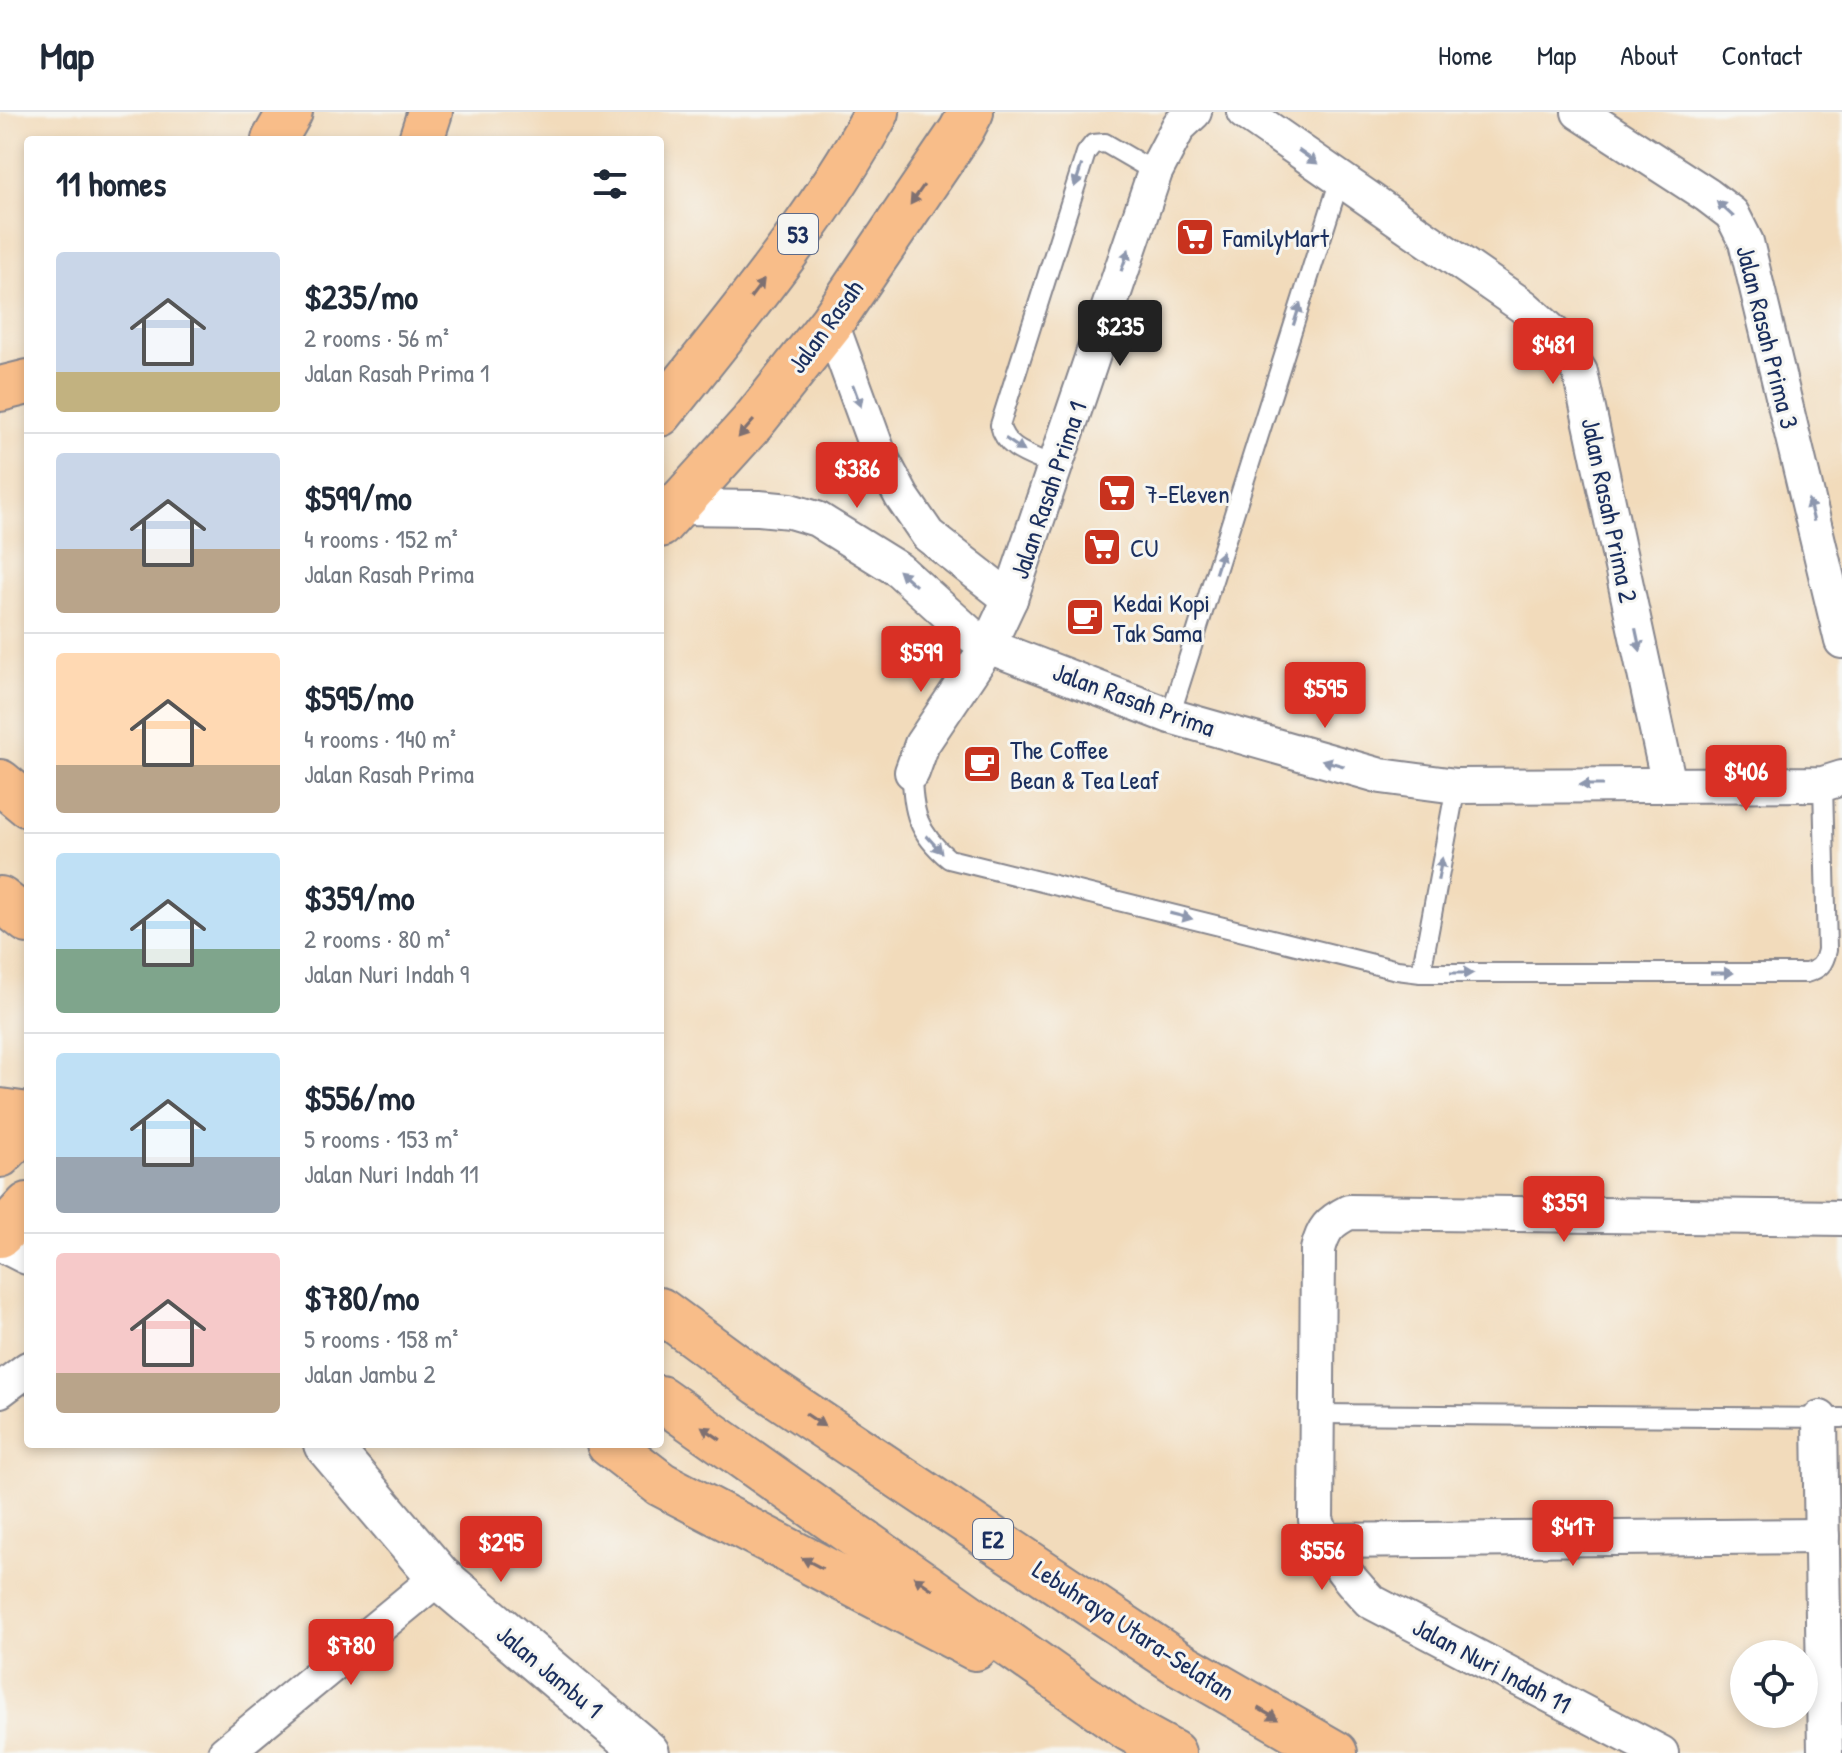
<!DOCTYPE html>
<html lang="en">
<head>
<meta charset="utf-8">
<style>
  :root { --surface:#fff; --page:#f2f2f3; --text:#1f2937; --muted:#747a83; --line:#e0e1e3; --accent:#d93025 }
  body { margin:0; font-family:"Patrick Hand",sans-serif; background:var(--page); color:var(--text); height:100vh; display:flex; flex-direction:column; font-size:30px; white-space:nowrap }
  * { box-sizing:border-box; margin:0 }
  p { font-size:26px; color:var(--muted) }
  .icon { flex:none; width:44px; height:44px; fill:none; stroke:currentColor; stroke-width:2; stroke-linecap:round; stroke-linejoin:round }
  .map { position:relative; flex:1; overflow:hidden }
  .details { position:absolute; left:24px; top:24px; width:640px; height:1312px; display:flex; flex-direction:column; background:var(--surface); border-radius:8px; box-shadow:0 4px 12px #0003 }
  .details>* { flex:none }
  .buttons { position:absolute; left:1730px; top:1528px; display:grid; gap:16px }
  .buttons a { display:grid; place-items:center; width:88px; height:88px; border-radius:50%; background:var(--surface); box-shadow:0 4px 12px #0003; font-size:40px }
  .price { position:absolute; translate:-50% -68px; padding:0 18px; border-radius:8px; background:var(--accent); color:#fff; font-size:26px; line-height:52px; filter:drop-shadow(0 2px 4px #0008) }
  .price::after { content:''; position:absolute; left:50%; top:48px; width:24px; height:18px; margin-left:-12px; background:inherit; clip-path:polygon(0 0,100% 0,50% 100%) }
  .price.selected { background:#222; color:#fff }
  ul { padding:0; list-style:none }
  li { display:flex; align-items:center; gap:24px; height:200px; padding:0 32px }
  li+li { border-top:2px solid var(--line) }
  li span { display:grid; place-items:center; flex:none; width:224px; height:160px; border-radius:8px; color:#555 }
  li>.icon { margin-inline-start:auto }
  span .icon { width:96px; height:96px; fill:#fffc; stroke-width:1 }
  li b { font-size:34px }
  h2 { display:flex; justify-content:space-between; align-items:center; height:96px; padding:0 32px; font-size:34px }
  header { display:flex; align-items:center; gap:48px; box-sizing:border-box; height:112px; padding:0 40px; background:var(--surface); border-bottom:2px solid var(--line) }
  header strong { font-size:38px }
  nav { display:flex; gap:44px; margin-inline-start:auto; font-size:28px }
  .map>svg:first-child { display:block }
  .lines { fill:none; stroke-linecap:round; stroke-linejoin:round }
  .service-casing { stroke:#86858c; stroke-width:22 }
  .minor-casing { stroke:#86858c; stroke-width:38 }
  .tertiary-casing { stroke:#86858c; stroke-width:48 }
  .trunk-casing { stroke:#86858c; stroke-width:48 }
  .motorway-casing { stroke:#86858c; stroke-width:48 }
  .service { stroke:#fff; stroke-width:18 }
  .minor { stroke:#fff; stroke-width:34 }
  .tertiary { stroke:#fff; stroke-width:44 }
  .trunk { stroke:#f8bd89; stroke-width:44 }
  .motorway { stroke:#f8bd89; stroke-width:44 }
  .oneway { fill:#8d97ae }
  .oneway2 { fill:#7e6f71 }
  .labels { text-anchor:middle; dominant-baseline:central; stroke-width:6; stroke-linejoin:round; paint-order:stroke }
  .shield { fill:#f6f6f2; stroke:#5d6b8a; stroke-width:2 }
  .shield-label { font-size:24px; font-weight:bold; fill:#1b2f5e }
  .poi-label { font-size:26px; fill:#1b2f5e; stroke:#f6f6f2; text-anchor:start }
  .street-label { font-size:26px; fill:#1b2f5e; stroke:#f6f6f2 }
</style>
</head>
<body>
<header>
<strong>Map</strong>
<nav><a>Home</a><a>Map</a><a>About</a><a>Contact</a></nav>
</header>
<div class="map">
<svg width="1842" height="1641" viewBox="0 0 1842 1641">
  <rect width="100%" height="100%" fill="#f6f6f2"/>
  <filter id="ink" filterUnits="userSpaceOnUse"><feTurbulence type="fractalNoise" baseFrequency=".0125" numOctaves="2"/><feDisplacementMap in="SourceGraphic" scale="16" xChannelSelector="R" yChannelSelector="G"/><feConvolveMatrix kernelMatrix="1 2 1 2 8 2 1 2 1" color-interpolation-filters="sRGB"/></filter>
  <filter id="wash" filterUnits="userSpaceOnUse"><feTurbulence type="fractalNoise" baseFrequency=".006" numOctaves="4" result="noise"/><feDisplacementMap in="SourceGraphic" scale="32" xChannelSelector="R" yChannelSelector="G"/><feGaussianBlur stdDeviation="1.8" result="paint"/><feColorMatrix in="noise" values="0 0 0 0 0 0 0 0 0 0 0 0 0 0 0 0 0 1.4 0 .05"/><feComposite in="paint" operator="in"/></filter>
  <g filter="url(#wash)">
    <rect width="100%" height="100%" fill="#f2dbbb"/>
  </g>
  <g filter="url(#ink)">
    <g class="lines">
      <g class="service-casing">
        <g id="service">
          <path d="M1056,355C1034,344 1005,339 1000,313L1086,41L1093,32L1105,31L1155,60"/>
          <polyline points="1170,604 1340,67"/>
          <path d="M912,660C912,699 918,722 949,747L1397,858L1421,861H1806C1820,857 1824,852 1827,838L1823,672"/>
          <polyline points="1421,861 1456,674"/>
          <polyline points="1315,1302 1842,1306"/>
        </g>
      </g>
      <g class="minor-casing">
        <g id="minor">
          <polyline points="1244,0 1523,194 1559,226 1580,260 1669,673"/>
          <polyline points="1579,0 1707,83 1732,102 1746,130 1842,529"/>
          <polyline points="831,211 878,340 902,385 928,423 1010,487"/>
          <polyline points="678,395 759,396 790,399 817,407 899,458 970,522 988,534 1170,604 1381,664 1456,674 1823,672 1842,666"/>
          <polyline points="912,660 922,632 988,534 1010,487 1155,60 1179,14 1194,0"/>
          <polyline points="0,1278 28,1257"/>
          <polyline points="1820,1306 1825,1641"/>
          <polyline points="1323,1429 1822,1424"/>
          <polyline points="225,1641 439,1465"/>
          <path d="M1661,1641L1370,1489C1346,1464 1327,1440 1316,1408L1318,1138C1323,1117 1329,1110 1349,1100L1842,1106"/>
        </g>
      </g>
      <g class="tertiary-casing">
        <g id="tertiary">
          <polyline points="0,1126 28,1140"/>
          <polyline points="326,1332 439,1465 647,1641"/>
        </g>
      </g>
      <g class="trunk-casing">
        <g id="trunk">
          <path d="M660,302C735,208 820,106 877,0"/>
          <polyline points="660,413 752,311 831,211 961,19 971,0"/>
          <polyline points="0,1043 28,1013"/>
          <polyline points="0,1123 28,1093"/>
        </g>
      </g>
      <g class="motorway-casing">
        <g id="motorway">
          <polyline points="274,28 290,0"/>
          <polyline points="421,28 430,0"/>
          <polyline points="0,277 28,270"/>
          <polyline points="0,670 28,693"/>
          <polyline points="0,787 28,809"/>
          <polyline points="0,999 28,1003"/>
          <polyline points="660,1198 759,1271 1177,1550 1335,1641"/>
          <polyline points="660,1286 1129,1617 1173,1641"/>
          <polyline points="609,1332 661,1372 975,1536"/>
        </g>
      </g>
      <use href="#service" class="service"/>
      <use href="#minor" class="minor"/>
      <use href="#tertiary" class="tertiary"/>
      <use href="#trunk" class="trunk"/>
      <use href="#motorway" class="motorway"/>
    </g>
    <defs><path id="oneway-solid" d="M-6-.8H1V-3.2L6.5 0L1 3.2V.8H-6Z" transform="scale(2)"/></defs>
    <g class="oneway">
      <use href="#oneway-solid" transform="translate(1308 45) rotate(35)"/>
      <use href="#oneway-solid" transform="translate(1078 64) rotate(108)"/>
      <use href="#oneway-solid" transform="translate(1725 97) rotate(-137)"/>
      <use href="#oneway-solid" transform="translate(1125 148) rotate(-71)"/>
      <use href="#oneway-solid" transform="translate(1297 202) rotate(-72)"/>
      <use href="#oneway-solid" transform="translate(857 284) rotate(70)"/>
      <use href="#oneway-solid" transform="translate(1015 333) rotate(34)"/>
      <use href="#oneway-solid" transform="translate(1811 398) rotate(-104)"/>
      <use href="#oneway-solid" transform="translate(1219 450) rotate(-72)"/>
      <use href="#oneway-solid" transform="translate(907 466) rotate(-139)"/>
      <use href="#oneway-solid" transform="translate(1638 528) rotate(78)"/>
      <use href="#oneway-solid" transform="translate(1333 651) rotate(-164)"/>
      <use href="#oneway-solid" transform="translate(1591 673) rotate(180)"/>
      <use href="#oneway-solid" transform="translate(934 732) rotate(48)"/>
      <use href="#oneway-solid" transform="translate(1440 757) rotate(-79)"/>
      <use href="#oneway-solid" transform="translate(1181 804) rotate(14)"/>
      <use href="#oneway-solid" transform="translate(1462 861)"/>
      <use href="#oneway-solid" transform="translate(1722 861)"/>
    </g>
    <g class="oneway2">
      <use href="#oneway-solid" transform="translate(917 83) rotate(125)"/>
      <use href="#oneway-solid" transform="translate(757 177) rotate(-53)"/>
      <use href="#oneway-solid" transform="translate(746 317) rotate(131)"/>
      <use href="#oneway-solid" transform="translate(815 1308) rotate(34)"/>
      <use href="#oneway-solid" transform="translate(711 1321) rotate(-145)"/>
      <use href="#oneway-solid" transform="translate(812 1451) rotate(-152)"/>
      <use href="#oneway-solid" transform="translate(923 1471) rotate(-145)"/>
      <use href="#oneway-solid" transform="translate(1268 1602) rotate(30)"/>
    </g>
  </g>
  <defs>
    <g id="supermarket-square" transform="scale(2)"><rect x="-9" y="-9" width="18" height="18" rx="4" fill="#c8321e" stroke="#f6f6f2"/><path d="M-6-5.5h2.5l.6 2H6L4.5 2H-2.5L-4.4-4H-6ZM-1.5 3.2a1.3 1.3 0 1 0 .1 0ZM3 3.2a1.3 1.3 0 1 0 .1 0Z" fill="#fff"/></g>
    <g id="cafe-square" transform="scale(2)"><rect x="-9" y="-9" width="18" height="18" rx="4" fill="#c8321e" stroke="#f6f6f2"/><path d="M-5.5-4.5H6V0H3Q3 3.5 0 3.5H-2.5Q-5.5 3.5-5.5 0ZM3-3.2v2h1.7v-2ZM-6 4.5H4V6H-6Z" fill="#fff"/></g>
  </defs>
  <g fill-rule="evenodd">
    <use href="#supermarket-square" x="1195" y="125"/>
    <use href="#supermarket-square" x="1117" y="381"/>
    <use href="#supermarket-square" x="1102" y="435"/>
    <use href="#cafe-square" x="1085" y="505"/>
    <use href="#cafe-square" x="982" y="652"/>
  </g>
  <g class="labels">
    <g class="shield">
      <rect x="778" y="102" width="40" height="40" rx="6"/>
      <rect x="973" y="1407" width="40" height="40" rx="6"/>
    </g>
    <g class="shield-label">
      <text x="798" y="122">53</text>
      <text x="993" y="1427">E2</text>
    </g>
    <g class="poi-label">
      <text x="1223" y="125">FamilyMart</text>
      <text x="1145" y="381">7-Eleven</text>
      <text x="1130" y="435">CU</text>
      <text x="1113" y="490">Kedai Kopi<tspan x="1113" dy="30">Tak Sama</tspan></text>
      <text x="1010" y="637">The Coffee<tspan x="1010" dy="30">Bean &amp; Tea Leaf</tspan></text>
    </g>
    <g class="street-label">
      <text transform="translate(825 214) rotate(-54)">Jalan Rasah</text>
      <text transform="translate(1768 225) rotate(76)">Jalan Rasah Prima 3</text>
      <text transform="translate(1048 378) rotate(-71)">Jalan Rasah Prima 1</text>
      <text transform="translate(1610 398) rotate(78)">Jalan Rasah Prima 2</text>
      <text transform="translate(1134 587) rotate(20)">Jalan Rasah Prima</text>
      <text transform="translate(1134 1518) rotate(33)">Lebuhraya Utara–Selatan</text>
      <text transform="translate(1492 1553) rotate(28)">Jalan Nuri Indah 11</text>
      <text transform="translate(550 1559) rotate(40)">Jalan Jambu 1</text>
    </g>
  </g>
</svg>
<div class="buttons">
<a><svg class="icon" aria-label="locate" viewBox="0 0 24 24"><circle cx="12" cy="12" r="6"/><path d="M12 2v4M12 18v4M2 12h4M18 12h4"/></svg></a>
</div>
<b class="price selected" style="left:1120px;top:256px">$235</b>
<b class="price" style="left:1553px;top:274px">$481</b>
<b class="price" style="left:857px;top:398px">$386</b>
<b class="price" style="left:921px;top:582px">$599</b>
<b class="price" style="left:1325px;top:618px">$595</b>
<b class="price" style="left:1746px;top:701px">$406</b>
<b class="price" style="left:1564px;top:1132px">$359</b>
<b class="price" style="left:1573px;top:1456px">$417</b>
<b class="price" style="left:501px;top:1472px">$295</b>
<b class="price" style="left:1322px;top:1480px">$556</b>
<b class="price" style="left:351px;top:1575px">$780</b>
<section class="details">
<h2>11 homes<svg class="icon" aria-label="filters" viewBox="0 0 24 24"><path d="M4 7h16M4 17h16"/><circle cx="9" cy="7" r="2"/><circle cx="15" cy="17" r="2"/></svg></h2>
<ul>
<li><span style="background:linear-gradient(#c9d6e8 75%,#c2b280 0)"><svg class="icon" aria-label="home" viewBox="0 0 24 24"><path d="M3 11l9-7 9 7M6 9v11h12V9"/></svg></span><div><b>$235/mo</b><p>2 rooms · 56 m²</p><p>Jalan Rasah Prima 1</p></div></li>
<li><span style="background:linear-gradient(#c9d6e8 60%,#b9a48a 0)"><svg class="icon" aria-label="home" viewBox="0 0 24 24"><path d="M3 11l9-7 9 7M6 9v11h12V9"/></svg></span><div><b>$599/mo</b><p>4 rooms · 152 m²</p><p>Jalan Rasah Prima</p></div></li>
<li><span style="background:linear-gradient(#ffd9b3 70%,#b9a48a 0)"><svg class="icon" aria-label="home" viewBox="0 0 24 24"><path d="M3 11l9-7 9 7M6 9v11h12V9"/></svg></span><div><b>$595/mo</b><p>4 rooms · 140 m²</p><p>Jalan Rasah Prima</p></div></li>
<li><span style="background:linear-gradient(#bfe0f5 60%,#7fa58c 0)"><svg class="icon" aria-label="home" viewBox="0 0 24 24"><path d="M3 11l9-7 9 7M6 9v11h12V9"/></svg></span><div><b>$359/mo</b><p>2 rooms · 80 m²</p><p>Jalan Nuri Indah 9</p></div></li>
<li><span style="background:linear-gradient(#bfe0f5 65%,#9aa5b1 0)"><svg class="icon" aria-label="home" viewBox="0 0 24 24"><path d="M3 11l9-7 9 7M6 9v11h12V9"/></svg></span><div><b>$556/mo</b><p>5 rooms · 153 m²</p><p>Jalan Nuri Indah 11</p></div></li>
<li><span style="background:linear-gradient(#f6c9c9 75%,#b9a48a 0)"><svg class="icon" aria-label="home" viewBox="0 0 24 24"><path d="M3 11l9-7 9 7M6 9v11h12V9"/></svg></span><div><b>$780/mo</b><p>5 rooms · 158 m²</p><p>Jalan Jambu 2</p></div></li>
</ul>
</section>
</div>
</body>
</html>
